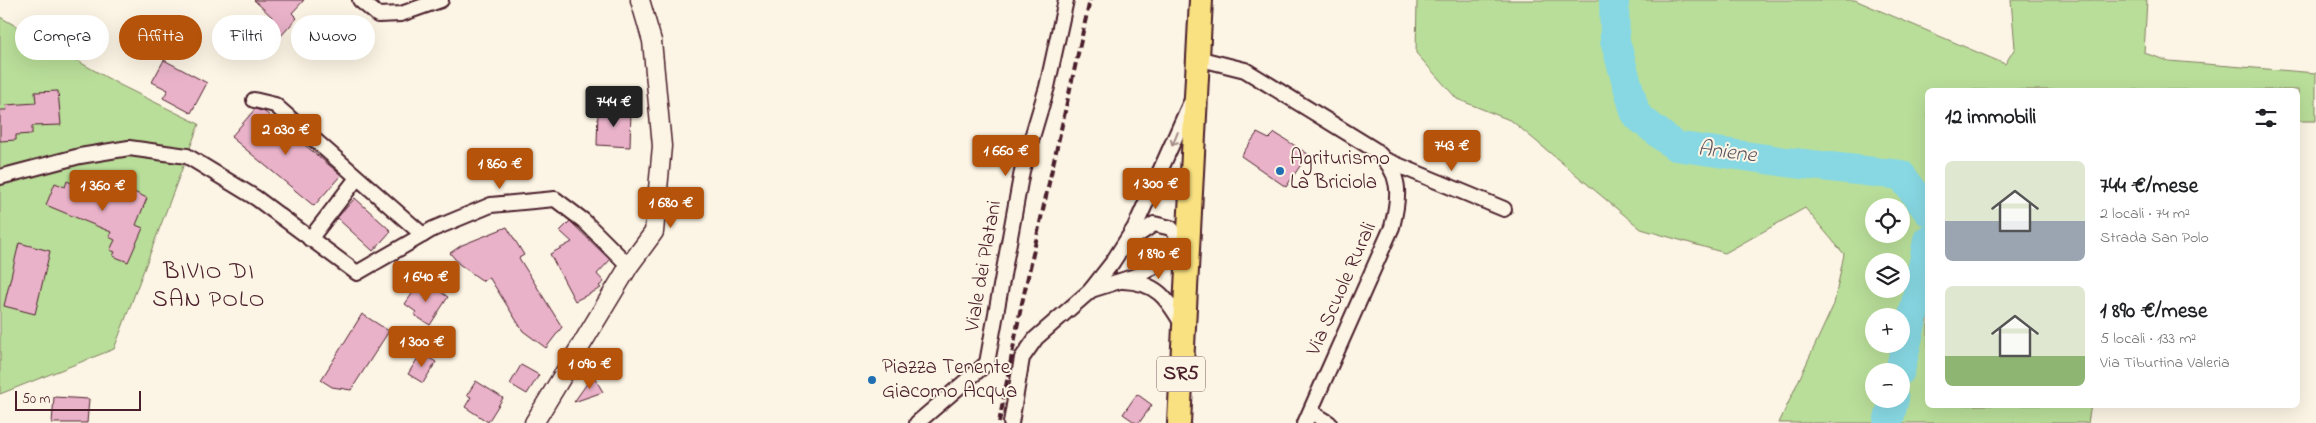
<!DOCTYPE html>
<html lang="it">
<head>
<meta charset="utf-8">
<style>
  :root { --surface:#fff; --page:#f6f6f6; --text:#202124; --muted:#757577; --accent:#b45309 }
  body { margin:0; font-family:"Indie Flower",sans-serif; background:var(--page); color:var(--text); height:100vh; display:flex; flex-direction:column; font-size:19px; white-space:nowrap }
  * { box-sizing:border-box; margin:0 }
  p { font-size:16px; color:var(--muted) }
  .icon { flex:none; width:28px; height:28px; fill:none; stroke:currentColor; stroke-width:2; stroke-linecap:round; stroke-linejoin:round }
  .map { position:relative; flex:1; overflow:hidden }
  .sheet { position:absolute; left:1925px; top:88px; width:375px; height:320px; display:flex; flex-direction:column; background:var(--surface); border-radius:8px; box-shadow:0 5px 20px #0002 }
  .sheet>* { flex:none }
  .guide { position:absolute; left:15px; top:15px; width:475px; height:45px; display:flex; gap:10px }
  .buttons { position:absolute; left:1865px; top:198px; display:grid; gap:10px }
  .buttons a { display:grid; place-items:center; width:45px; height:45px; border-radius:50%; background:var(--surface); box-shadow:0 5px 20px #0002; font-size:25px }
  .scale { position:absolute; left:15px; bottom:12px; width:126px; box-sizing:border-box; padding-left:5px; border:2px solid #4a1f2b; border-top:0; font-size:14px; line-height:18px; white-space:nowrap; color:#4a1f2b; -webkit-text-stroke:4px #fcf5e5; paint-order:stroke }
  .price { position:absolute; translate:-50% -42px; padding:0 11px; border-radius:5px; background:var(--accent); color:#fff; font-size:16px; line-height:32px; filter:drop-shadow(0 1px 2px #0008) }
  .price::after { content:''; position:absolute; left:50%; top:30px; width:15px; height:11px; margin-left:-8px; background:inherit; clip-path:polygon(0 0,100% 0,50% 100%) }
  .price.on { background:#222; color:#fff }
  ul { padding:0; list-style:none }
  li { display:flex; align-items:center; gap:15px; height:125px; padding:0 20px }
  li span { display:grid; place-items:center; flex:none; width:140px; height:100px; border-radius:8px; color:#555 }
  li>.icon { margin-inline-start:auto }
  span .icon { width:60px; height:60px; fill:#fffc; stroke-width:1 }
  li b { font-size:21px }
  h2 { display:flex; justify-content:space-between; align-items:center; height:60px; padding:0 20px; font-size:21px }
  .chip { padding:0 18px; border-radius:22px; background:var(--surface); box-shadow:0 5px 20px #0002; font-size:18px; line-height:45px }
  .chip.on { background:var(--accent); color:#fff }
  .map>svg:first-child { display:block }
  .green { fill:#b9de99; stroke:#827e62; fill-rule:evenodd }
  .water { fill:#88d8e3; stroke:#6f8e99 }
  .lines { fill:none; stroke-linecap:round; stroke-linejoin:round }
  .river { stroke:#88d8e3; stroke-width:30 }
  .building { fill:#e9b2c9; stroke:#4a1f2b }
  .minor-casing { stroke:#4a1f2b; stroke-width:18 }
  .tertiary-casing { stroke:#4a1f2b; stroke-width:21 }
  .primary-casing { stroke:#4a1f2b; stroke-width:26 }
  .minor { stroke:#fcf5e5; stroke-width:14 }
  .tertiary { stroke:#fcf5e5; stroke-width:18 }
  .primary { stroke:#f9e181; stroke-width:22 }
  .rail { stroke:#4a1f2b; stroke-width:4; stroke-dasharray:8 4; stroke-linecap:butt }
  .oneway { stroke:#a38a88 }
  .poi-dot { fill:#1f6fb2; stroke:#fcf5e5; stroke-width:2 }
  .labels { text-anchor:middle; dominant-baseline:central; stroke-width:4; stroke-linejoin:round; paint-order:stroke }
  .shield { fill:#fcf5e5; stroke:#7f5f63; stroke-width:1 }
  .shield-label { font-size:20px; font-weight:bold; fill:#4a1f2b }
  .poi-label { font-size:21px; fill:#4a1f2b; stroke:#fcf5e5; text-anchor:start }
  .street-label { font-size:21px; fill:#4a1f2b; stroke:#fcf5e5 }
  .water-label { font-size:22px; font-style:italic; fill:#5d5662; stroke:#fcf5e5 }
  .quarter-label { font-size:24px; letter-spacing:1px; fill:#4a1f2b; stroke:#fcf5e5 }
</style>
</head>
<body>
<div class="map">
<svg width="2316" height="423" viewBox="0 0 2316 423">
  <rect width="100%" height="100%" fill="#fcf5e5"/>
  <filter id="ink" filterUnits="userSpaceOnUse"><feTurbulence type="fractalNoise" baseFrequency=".02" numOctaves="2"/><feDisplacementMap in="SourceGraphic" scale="10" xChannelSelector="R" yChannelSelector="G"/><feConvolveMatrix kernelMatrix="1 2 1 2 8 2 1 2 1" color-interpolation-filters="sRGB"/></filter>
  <g filter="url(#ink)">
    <g class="green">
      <path d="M1417,0H1855L2005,64L2015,48L2011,0H2147L2144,53L2169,61L2316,73V121H2298V90H1928V405H2091L2088,423H1779L1834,304L1844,254L1805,208L1725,253L1641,229L1512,121L1457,99L1416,53ZM1874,206H1901V234H1874ZM1901,261V289H1874V261ZM1874,316H1901V344H1874ZM1874,371H1901V399H1874Z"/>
      <polygon points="0,17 120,85 199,124 114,349 0,394"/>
    </g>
    <path class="water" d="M306,19L331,29L334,34C318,40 313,35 301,25Z"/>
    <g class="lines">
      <g class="river">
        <polyline points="1614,0 1615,41 1636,115 1675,146 1786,162 1901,175 1928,211"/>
        <polyline points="1900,371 1917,298 1928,240"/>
        <polyline points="1888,423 1894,399"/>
      </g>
    </g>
    <g class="building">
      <polygon points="254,0 304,0 292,13 297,18 281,36 266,23 272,17"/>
      <polygon points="164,60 207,83 191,113 163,98 168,90 152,82"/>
      <polygon points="58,91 61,125 32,126 32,134 16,135 16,140 0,141 0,110 7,110 6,105 36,103 35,92"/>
      <polygon points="255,109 265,112 341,175 314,206 231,137"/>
      <polygon points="598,110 631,111 630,147 597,145"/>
      <polygon points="1257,133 1269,139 1275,133 1308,154 1286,187 1241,156"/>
      <polygon points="91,180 132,197 134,192 147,198 136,225 143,228 128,262 113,256 115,252 110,250 115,240 109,237 111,232 46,205 55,183 65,187 67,181 87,190"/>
      <polygon points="355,198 391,231 373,251 337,218"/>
      <polygon points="570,221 610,260 597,274 604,282 599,286 601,288 575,301 550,254 572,242 560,231"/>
      <polygon points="507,227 524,255 519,258 562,327 546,348 523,331 489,277 483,281 459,264 450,253 462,245"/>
      <polygon points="19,243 50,251 35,314 4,306"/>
      <polygon points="420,282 430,288 432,286 448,297 430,325 414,315 416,312 405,304"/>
      <polygon points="362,314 389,331 351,390 332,387 321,380"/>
      <polygon points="421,353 436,362 423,383 408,374"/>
      <polygon points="521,365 539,375 527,394 510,384"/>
      <polygon points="593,375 603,392 574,402"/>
      <polygon points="476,381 503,398 488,422 465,407 471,397 467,395"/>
      <polygon points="1137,394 1152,405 1139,423 1136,423 1123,414"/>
      <polygon points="54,397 89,399 87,423 52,423"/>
    </g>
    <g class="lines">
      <g class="minor-casing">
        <g id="minor">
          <polyline points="360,0 378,15 401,14 441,0"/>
          <path d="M1197,58L1245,70L1375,150C1402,173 1400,195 1392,227L1305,423"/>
          <polyline points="254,100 275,105 423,235"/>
          <polyline points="1388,161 1504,209"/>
          <polyline points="0,177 80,156 129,148 187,156 256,198 357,273 433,229 491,205 555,199 584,221 629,266"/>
          <polyline points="310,239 357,178"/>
          <path d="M1123,281C1156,282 1167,298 1182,324"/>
          <polyline points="1091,290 1139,275 1187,248 1171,228 1154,224 1132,239"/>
          <polyline points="1311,412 1329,423"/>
          <polyline points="917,423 987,363 1022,171 1047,87 1066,0"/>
          <polyline points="1011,423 1022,358 1036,338 1090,291 1112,263 1135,227 1190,104"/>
        </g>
      </g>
      <g class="tertiary-casing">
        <polyline id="tertiary" points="534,423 629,266 654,232 662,146 652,41 640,0"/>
      </g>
      <g class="primary-casing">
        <polyline id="primary" points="1179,423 1201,0"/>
      </g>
      <use href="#minor" class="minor"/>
      <use href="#tertiary" class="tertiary"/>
      <use href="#primary" class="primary"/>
      <polyline class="rail" points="999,423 1020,312 1090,0"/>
    </g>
    <defs><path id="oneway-shaft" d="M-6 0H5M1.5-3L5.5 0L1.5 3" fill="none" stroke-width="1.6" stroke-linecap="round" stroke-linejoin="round" transform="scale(1.25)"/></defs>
    <use class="oneway" href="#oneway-shaft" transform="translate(1175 139) rotate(112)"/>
  </g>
  <g class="poi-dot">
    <circle cx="1280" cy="171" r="5"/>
    <circle cx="872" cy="380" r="5"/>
  </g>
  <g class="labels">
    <rect class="shield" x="1157" y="356.5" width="48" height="35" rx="4"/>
    <g class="shield-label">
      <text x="1181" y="374">SR5</text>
    </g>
    <g class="poi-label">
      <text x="1290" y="159">Agriturismo<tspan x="1290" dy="24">La Briciola</tspan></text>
      <text x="882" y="368">Piazza Tenente<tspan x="882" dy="24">Giacomo Acqua</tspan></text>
    </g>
    <g class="street-label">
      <text transform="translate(984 266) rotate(-80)">Viale dei Platani</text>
      <text transform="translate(1342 289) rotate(-66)">Via Scuole Rurali</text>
    </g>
    <g class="water-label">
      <text transform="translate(1727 153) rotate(7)">Aniene</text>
    </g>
    <g class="quarter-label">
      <text x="209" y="272">BIVIO DI<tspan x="209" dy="28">SAN POLO</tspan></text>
    </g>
  </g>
</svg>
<div class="buttons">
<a><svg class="icon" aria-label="locate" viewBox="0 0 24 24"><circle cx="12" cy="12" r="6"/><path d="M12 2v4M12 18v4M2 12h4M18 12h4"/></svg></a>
<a><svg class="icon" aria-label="layers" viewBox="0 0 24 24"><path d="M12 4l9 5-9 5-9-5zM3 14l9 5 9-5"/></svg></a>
<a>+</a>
<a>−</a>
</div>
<div class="scale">50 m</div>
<b class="price on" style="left:614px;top:128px">744 €</b>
<b class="price" style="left:286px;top:156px">2 030 €</b>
<b class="price" style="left:1452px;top:172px">743 €</b>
<b class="price" style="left:1006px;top:177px">1 660 €</b>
<b class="price" style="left:500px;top:190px">1 860 €</b>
<b class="price" style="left:1156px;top:210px">1 300 €</b>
<b class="price" style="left:103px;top:212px">1 360 €</b>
<b class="price" style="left:671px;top:229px">1 680 €</b>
<b class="price" style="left:1159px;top:280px">1 890 €</b>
<b class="price" style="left:426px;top:303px">1 640 €</b>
<b class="price" style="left:422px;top:368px">1 300 €</b>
<b class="price" style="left:590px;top:390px">1 090 €</b>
<div class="guide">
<a class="chip">Compra</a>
<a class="chip on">Affitta</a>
<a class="chip">Filtri</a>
<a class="chip">Nuovo</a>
</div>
<section class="sheet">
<h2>12 immobili<svg class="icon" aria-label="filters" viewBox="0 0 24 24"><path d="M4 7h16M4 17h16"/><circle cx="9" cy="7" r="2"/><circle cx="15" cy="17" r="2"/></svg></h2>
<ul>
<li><span style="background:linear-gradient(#dfe7d0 60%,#9aa5b1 0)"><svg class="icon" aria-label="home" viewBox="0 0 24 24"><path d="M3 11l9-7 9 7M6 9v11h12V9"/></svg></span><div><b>744 €/mese</b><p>2 locali · 74 m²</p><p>Strada San Polo</p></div></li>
<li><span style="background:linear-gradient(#dfe7d0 70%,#8fb573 0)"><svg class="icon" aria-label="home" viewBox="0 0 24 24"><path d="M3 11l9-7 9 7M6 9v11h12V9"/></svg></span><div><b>1 890 €/mese</b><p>5 locali · 133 m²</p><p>Via Tiburtina Valeria</p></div></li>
</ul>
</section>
</div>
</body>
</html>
